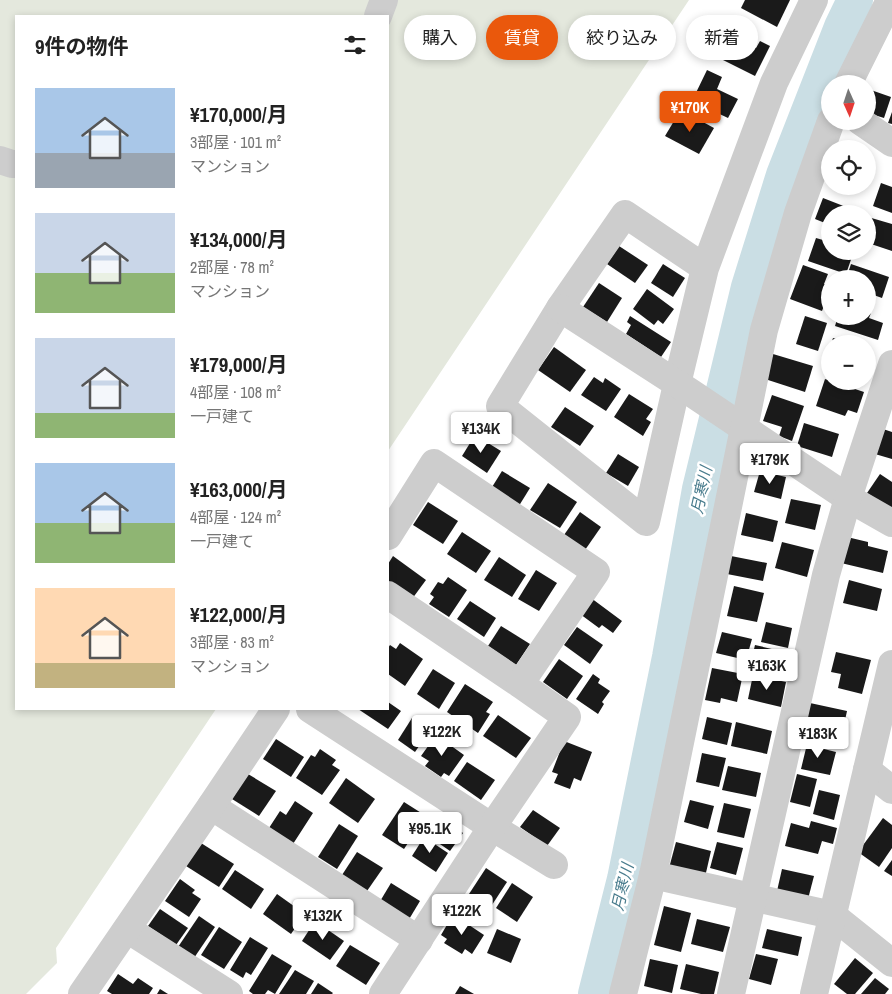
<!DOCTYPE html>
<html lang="ja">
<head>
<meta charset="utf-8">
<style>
  :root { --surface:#fff; --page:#f6f6f6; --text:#222; --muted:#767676; --accent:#ea580c }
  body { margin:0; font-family:"Archivo Narrow","Noto Sans JP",sans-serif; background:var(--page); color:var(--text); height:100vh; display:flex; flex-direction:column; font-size:19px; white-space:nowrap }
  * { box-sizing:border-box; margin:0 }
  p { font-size:16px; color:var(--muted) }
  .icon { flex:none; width:28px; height:28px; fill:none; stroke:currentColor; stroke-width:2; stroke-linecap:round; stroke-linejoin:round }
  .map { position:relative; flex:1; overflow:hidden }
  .panel { position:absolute; left:15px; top:15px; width:374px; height:695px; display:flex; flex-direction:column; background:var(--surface); border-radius:0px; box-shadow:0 2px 8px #0003 }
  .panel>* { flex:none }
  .guide { position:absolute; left:404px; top:15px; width:412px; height:45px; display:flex; gap:10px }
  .needle { width:32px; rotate:177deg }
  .fabs { position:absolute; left:821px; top:75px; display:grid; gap:10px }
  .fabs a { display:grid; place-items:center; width:55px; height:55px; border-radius:50%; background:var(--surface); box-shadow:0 2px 8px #0003; font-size:25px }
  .price { position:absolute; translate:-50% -42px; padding:0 11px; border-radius:5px; background:#fff; color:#222; font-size:16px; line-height:32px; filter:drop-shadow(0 1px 2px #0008) }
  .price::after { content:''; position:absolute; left:50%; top:30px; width:15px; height:11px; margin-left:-8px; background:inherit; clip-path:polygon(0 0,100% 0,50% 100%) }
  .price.current { background:var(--accent); color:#fff }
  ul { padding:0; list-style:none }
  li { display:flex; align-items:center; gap:15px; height:125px; padding:0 20px }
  li span { display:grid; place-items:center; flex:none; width:140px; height:100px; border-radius:0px; color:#555 }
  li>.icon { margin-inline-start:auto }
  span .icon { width:60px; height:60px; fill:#fffc; stroke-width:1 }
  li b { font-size:21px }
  h2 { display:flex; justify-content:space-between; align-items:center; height:60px; padding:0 20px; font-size:21px }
  .chip { padding:0 18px; border-radius:22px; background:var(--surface); box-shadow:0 2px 8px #0003; font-size:18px; line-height:45px }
  .chip.current { background:var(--accent); color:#fff }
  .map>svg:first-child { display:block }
  .green { fill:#e4e8dd }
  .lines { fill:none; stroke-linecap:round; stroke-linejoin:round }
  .river { stroke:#cadee4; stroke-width:36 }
  .building { fill:#1a1a1a }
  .minor { stroke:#cdcdcd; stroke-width:28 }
  .labels { text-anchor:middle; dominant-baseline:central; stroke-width:5; stroke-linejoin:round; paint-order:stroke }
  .water-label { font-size:16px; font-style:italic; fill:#497c8d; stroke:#fff }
</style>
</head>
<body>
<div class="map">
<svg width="892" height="994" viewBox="0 0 892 994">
  <rect width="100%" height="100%" fill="#fff"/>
  <polygon class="green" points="0,0 689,0 388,451 388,16 16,16 16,709 216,709 56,948 57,963 26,994 0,994"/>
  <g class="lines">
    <polyline class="river" points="596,994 625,879 670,657 700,489 749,287 784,175 842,27 855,0"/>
  </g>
  <g class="building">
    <polygon points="745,0 790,0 777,27 741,8"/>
    <polygon points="727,34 756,48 760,41 770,46 755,76 715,56"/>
    <polygon points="707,70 722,77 717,89 738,99 728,118 692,101"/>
    <polygon points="868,89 891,97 884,118 868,113"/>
    <polygon points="892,112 892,124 888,123"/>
    <polygon points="692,116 714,128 699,154 665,136 674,121"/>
    <polygon points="881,183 892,187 892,213 873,206"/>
    <polygon points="823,198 864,214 830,214 830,225 815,219"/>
    <polygon points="868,217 892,224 892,251 868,243"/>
    <polygon points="816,238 830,242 830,251 854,251 846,274 808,261"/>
    <polygon points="619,246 648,265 635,283 607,264"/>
    <polygon points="663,264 685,278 673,297 651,283"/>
    <polygon points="851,264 889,277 882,298 868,293 868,279 846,279"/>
    <polygon points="803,265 828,274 824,284 830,286 830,290 822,311 790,299"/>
    <polygon points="599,283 622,298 607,322 583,307"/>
    <polygon points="647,289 674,309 663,324 658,320 654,325 633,309"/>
    <polygon points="868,312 871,313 869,318 883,323 878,340 835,326 838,316 868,316"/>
    <polygon points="630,316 671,342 661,357 626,334 631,325 627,322"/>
    <polygon points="805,316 827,323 818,351 796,344"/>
    <polygon points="833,338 849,343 849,344 831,344"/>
    <polygon points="554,347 586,370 570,392 538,370"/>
    <polygon points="830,347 830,368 823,366"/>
    <polygon points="773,354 813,366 805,392 765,379"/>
    <polygon points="594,377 603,383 605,378 621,389 606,411 581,395"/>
    <polygon points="825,379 864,392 857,413 848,410 845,416 816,406"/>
    <polygon points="629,394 653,409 646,419 651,422 643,436 614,417"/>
    <polygon points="772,395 804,406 792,441 779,436 782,427 763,421"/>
    <polygon points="565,407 594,426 580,446 551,427"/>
    <polygon points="804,423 839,434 832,457 797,446"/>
    <polygon points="883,429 892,432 892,459 875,454"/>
    <polygon points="475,435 501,451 487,473 462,456"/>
    <polygon points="618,454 639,467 628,486 606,473"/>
    <polygon points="502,471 530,488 517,509 489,492"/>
    <polygon points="760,471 786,477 781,499 754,492"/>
    <polygon points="880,474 892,482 892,510 867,493"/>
    <polygon points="548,483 577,502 560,528 530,510"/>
    <polygon points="791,499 821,505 815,530 785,523"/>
    <polygon points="428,502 458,521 443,544 413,525"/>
    <polygon points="580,512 601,527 585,550 564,535"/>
    <polygon points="746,513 778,521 773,542 741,535"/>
    <polygon points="462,532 491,551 476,573 447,554"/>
    <polygon points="847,537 868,542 868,546 888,551 883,573 841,563"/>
    <polygon points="782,542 814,550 807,577 775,568"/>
    <polygon points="393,556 426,580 412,599 388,581 388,564"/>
    <polygon points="731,556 767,563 763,581 727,574"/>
    <polygon points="499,557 526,575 512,597 484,580"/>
    <polygon points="536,570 557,583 539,611 518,599"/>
    <polygon points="448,577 467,590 449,617 429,604 434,597 430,594 438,582 443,584"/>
    <polygon points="849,580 882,589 877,611 843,603"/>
    <polygon points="734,586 764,593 757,622 727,616"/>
    <polygon points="591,598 622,621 613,633 602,625 599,628 580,614"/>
    <polygon points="470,601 496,618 484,637 457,619"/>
    <polygon points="766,622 792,628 788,648 761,642"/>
    <polygon points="501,626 530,644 516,665 488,646"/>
    <polygon points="577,627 603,645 590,664 564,645"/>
    <polygon points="722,632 752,639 746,660 716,653"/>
    <polygon points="400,643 423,659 405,686 388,674 388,648 390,645 396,649"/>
    <polygon points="755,645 789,653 785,670 751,662"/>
    <polygon points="836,652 871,660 862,694 838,688 841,674 831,672"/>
    <polygon points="559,659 583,676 567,699 543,682"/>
    <polygon points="712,668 743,674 737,702 721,698 720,703 705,700"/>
    <polygon points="433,669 455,683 439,709 417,694"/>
    <polygon points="593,674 600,679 598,683 610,691 602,702 604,704 598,714 576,699"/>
    <polygon points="753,675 786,682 781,707 748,699"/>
    <polygon points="465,684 493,702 486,712 490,714 478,733 447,712"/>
    <polygon points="388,702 401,711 388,729 358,709 388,709"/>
    <polygon points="810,703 847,711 842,734 805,726"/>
    <polygon points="498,715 531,738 516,758 483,736"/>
    <polygon points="707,717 732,723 727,745 702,739"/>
    <polygon points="412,718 430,730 415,752 398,740"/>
    <polygon points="736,722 772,731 767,754 731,746"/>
    <polygon points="436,735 464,755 449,776 444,773 441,777 425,766 429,761 421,756"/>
    <polygon points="276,739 304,757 291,777 263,759"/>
    <polygon points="808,740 821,743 820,748 836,752 830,775 801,769"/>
    <polygon points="564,741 592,752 581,781 574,778 570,789 554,783 558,774 552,772"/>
    <polygon points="320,749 336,760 332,765 340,770 322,795 296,778 311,755 315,757"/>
    <polygon points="702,753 726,758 719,787 696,782"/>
    <polygon points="467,762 495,780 481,800 454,781"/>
    <polygon points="728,766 761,773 756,797 722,790"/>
    <polygon points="248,774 276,791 259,816 232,799"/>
    <polygon points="797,774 817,779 810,807 790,802"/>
    <polygon points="346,778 375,799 358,823 329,803"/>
    <polygon points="819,790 840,795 834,820 813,814"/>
    <polygon points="690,800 714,806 708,829 684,822"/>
    <polygon points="295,801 313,813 293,844 269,828 280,811 286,815"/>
    <polygon points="404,802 426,816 404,849 382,835"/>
    <polygon points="724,803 751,809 744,838 717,832"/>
    <polygon points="533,810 560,828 547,846 520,827"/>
    <polygon points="440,817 463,833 450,851 427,835"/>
    <polygon points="883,818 892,825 892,848 879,867 858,852"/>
    <polygon points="811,821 837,828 833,844 822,841 818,854 785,846 791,823 809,828"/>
    <polygon points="339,824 358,836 337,869 318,857"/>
    <polygon points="424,837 448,853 436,872 412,856"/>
    <polygon points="676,842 711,851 705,877 669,868"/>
    <polygon points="717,842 743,848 736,875 710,868"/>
    <polygon points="201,843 234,864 219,887 186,866"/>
    <polygon points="357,852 383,868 367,891 342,875"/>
    <polygon points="892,860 892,876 884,871"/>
    <polygon points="486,868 507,882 490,908 469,894"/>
    <polygon points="782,869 814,876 808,899 777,891"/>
    <polygon points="235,870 264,889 251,909 222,889"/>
    <polygon points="180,879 195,890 192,893 201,899 189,917 165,901"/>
    <polygon points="391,883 420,901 408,921 379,903"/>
    <polygon points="512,883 533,897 517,922 496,908"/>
    <polygon points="277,894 305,914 291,934 263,914"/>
    <polygon points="664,906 691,913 681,952 654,945"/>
    <polygon points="160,909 188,928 176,945 148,926"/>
    <polygon points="199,916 215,927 194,958 178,947"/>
    <polygon points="451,918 458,923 460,919 484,935 472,954 465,949 462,954 444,943 447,939 441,935"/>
    <polygon points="697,919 730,927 723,952 691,944"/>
    <polygon points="315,921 344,941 330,960 302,941"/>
    <polygon points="219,927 242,942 224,969 201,955"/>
    <polygon points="497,929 521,939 511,963 487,953"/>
    <polygon points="767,929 802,937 798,956 762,948"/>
    <polygon points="250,937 268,948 251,975 246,972 243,978 230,970"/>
    <polygon points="350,945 380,963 366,985 336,966"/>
    <polygon points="272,954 292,966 275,994 268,990 265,994 253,994 249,991"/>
    <polygon points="756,954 778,959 771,985 749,979"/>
    <polygon points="855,958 873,973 855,994 847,994 834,984"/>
    <polygon points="650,959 678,965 672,993 644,986"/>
    <polygon points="686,964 719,972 714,994 701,994 680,989"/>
    <polygon points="295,970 314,981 306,994 279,994"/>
    <polygon points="118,974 133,984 138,978 153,988 149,994 112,994 107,991"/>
    <polygon points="875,978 889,989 885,994 861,994"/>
    <polygon points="318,983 333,993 332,994 311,994"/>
    <polygon points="460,986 474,994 455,994"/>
    <polygon points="160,989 168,994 157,994"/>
  </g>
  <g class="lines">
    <g class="minor">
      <polyline points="378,16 384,0"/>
      <polyline points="848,84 890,0"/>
      <polyline points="860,121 892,143"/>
      <polyline points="0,160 12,164 16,164"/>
      <polyline points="705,268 625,214 560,308 500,406 646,522 677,384 705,268 774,83 814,0"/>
      <polyline points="560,308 690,392 848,498 892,523"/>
      <polyline points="388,595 520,684"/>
      <polyline points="310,709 492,827 554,865"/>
      <polyline points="867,770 892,790"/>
      <polyline points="211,806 419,940"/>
      <polyline points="653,875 832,915 892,963"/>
      <polyline points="127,929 229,994"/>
      <polyline points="82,994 211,806 276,709"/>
      <polyline points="383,994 492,827 567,717 520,684 596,572 434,463 388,536"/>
      <polyline points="623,994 653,875 764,330 798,213 831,121"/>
      <polyline points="731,994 826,575 848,498 892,364"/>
      <polyline points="814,994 892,664"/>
    </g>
  </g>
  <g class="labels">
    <g class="water-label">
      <text transform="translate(701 490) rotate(-78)">月寒川</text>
      <text transform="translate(622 887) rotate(-77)">月寒川</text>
    </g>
  </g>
</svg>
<div class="fabs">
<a><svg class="needle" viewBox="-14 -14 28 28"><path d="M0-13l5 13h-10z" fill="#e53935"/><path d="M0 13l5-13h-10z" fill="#767676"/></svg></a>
<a><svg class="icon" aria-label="locate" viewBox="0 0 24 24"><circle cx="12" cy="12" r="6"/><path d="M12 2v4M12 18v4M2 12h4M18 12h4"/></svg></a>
<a><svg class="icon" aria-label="layers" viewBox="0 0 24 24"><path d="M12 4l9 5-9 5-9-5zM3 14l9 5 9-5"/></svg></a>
<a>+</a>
<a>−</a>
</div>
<b class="price current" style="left:690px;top:133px">¥170K</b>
<b class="price" style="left:481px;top:454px">¥134K</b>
<b class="price" style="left:770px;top:485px">¥179K</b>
<b class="price" style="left:767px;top:691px">¥163K</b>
<b class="price" style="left:442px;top:757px">¥122K</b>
<b class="price" style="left:818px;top:759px">¥183K</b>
<b class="price" style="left:430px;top:854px">¥95.1K</b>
<b class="price" style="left:462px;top:936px">¥122K</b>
<b class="price" style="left:323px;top:941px">¥132K</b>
<div class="guide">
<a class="chip">購入</a>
<a class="chip current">賃貸</a>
<a class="chip">絞り込み</a>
<a class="chip">新着</a>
</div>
<section class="panel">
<h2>9件の物件<svg class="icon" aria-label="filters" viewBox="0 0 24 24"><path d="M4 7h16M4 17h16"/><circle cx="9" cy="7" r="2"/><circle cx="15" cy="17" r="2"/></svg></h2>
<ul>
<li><span style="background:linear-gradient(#a9c7e8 65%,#9aa5b1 0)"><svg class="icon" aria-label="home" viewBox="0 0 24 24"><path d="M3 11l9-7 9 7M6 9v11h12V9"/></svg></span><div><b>¥170,000/月</b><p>3部屋 · 101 m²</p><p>マンション</p></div></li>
<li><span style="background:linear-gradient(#c9d6e8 60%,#8fb573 0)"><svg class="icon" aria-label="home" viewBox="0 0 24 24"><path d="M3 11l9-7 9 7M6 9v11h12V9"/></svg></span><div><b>¥134,000/月</b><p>2部屋 · 78 m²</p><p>マンション</p></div></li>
<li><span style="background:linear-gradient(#c9d6e8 75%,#8fb573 0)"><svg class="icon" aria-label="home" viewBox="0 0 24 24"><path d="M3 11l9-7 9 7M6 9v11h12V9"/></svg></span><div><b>¥179,000/月</b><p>4部屋 · 108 m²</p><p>一戸建て</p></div></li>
<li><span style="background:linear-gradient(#a9c7e8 60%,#8fb573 0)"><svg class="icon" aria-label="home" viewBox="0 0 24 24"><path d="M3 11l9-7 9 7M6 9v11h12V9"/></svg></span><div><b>¥163,000/月</b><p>4部屋 · 124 m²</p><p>一戸建て</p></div></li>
<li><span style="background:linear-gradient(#ffd9b3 75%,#c2b280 0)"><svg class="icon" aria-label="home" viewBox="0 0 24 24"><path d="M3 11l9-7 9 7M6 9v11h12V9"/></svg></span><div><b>¥122,000/月</b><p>3部屋 · 83 m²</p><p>マンション</p></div></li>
</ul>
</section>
</div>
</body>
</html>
